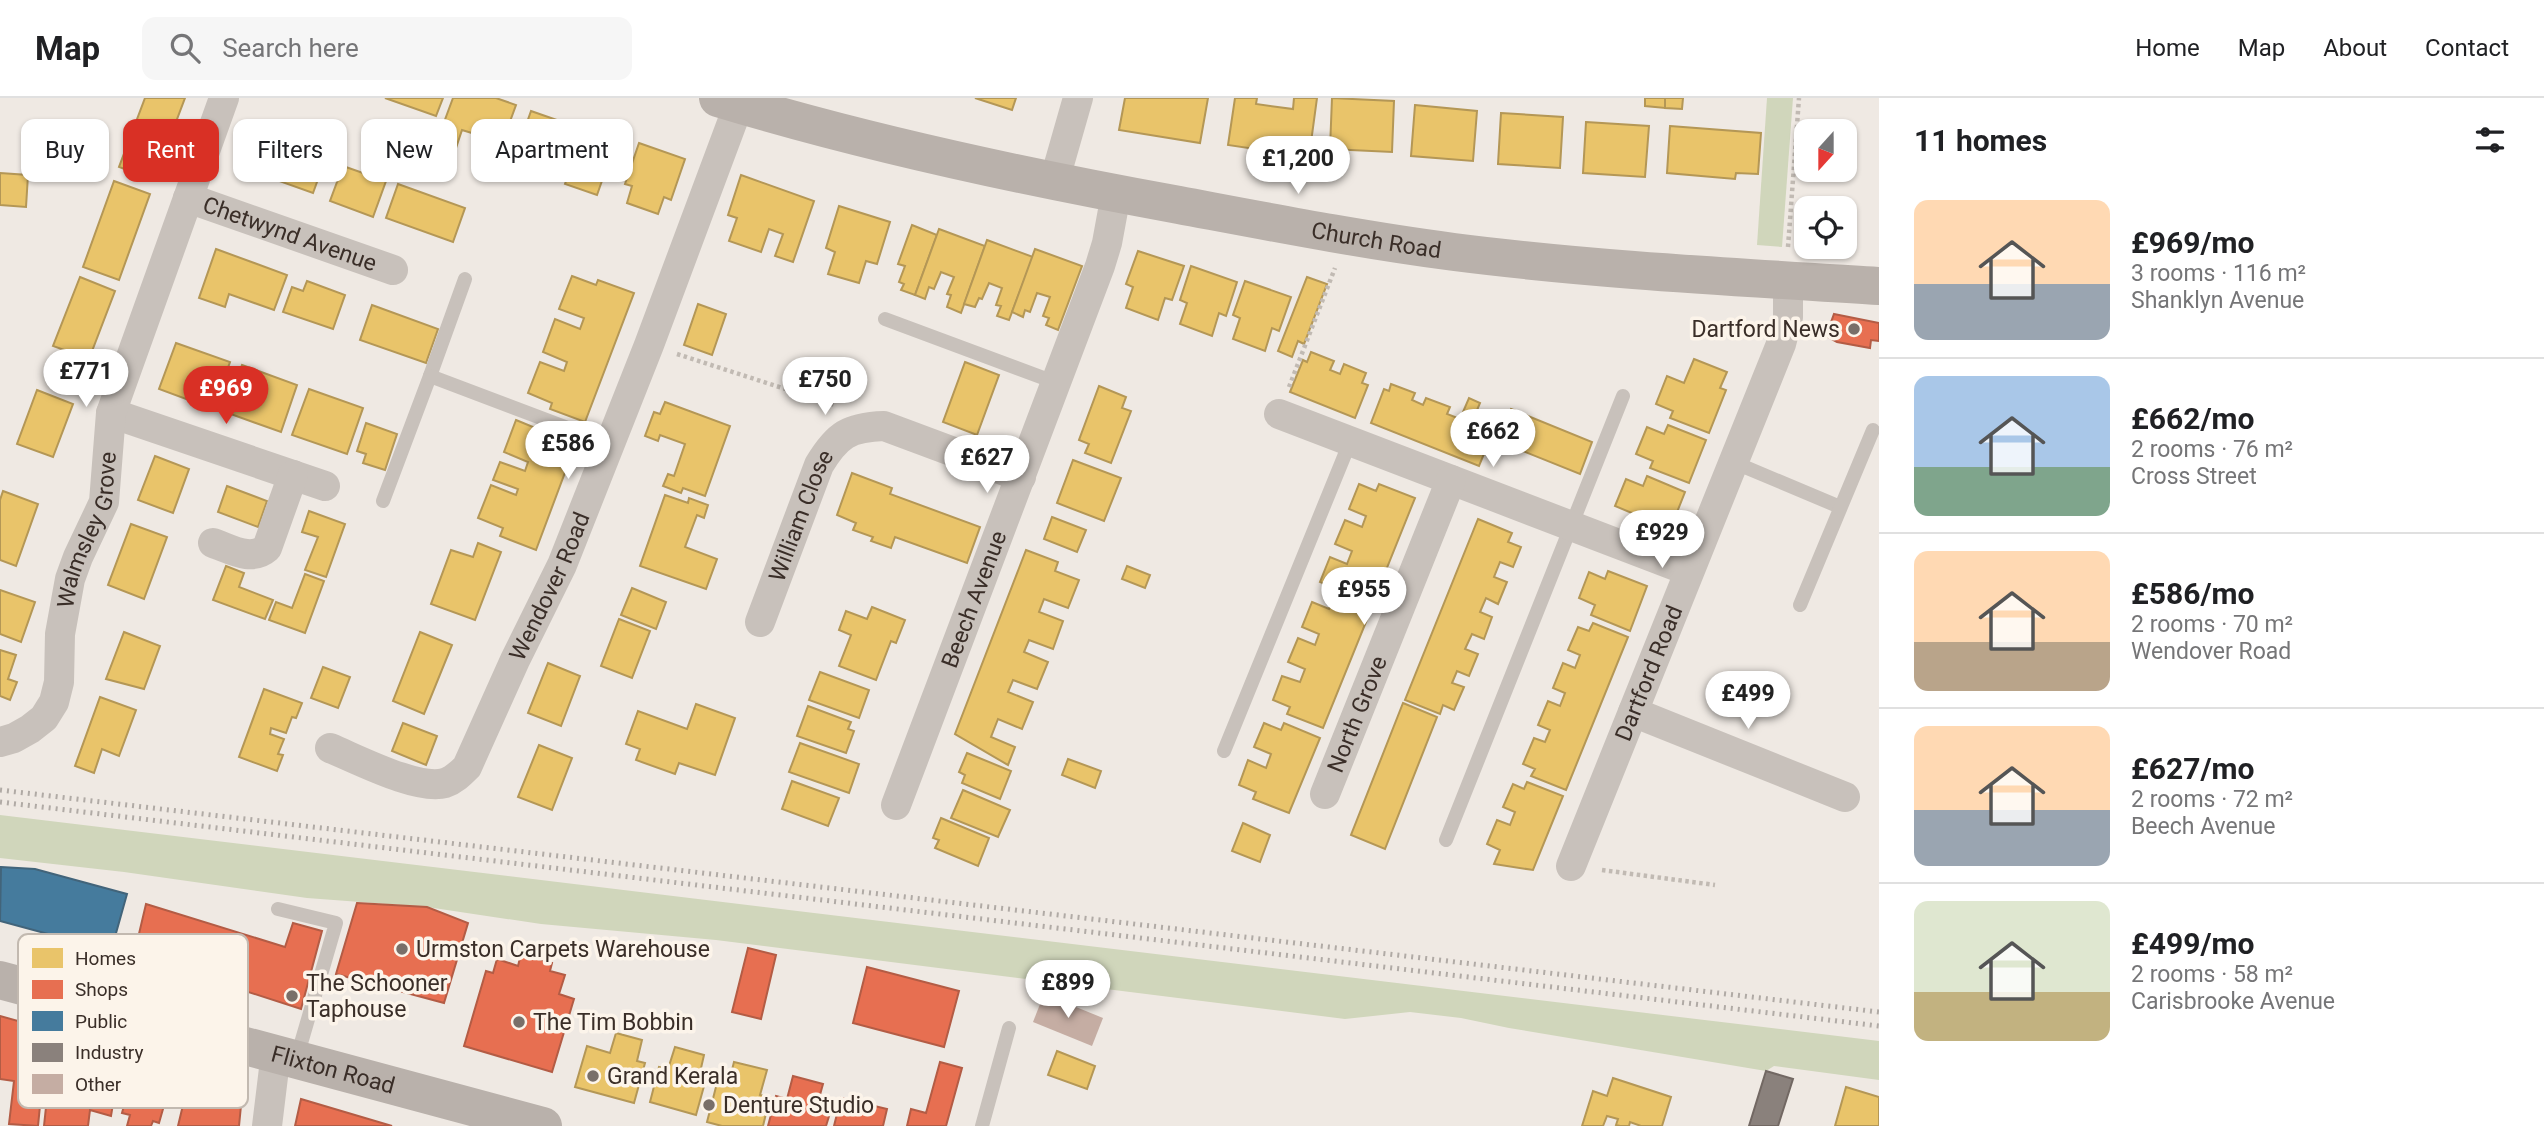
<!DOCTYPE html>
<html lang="en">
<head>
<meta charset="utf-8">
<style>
  :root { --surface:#fff; --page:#f6f6f6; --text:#202124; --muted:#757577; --line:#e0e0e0; --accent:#d93025 }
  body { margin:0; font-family:Roboto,sans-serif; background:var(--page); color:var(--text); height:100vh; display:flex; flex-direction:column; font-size:26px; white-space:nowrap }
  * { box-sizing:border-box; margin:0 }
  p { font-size:23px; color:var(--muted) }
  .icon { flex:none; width:38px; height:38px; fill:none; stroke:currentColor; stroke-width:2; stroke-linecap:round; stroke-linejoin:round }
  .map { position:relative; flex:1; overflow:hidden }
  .side { display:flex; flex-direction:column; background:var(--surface); width:665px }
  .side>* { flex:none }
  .guide { position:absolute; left:21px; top:21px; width:665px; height:63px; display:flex; gap:14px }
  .needle { width:46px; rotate:201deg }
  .tools { position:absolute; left:1794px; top:21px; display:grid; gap:14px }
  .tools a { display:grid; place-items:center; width:63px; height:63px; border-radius:14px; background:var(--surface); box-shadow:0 2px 5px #0004; font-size:35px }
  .price { position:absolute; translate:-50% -60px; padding:0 16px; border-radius:24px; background:#fff; color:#222; font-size:23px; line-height:46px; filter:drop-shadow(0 2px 4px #0008) }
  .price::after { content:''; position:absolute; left:50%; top:42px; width:21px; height:16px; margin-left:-10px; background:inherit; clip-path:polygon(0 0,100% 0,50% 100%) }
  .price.on { background:var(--accent); color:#fff }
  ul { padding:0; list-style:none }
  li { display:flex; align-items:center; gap:21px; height:175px; padding:0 35px }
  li+li { border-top:2px solid var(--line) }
  li span { display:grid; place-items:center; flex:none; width:196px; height:140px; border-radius:14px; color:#555 }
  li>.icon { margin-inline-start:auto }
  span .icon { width:84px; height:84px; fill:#fffc; stroke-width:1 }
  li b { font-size:30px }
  h2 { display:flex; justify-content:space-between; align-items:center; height:84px; padding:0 35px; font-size:30px }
  .pill { padding:0 24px; border-radius:14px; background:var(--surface); box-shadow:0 2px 5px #0004; font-size:24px; line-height:63px }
  .pill.on { background:var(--accent); color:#fff }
  header { display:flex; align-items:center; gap:42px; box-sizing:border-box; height:98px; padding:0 35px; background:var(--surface); border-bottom:2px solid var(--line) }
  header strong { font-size:33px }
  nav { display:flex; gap:38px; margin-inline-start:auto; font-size:24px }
  .search { width:490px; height:63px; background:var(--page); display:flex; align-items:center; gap:18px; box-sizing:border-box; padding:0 24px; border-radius:14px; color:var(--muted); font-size:26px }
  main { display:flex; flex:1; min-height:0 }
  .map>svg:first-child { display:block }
  .green { fill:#d0d6bb }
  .homes { fill:#e9c46a; stroke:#b49756; stroke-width:2 }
  .shops { fill:#e76f51; stroke:#b35c45; stroke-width:2 }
  .public { fill:#457b9d; stroke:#42647a; stroke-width:2 }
  .industry { fill:#8a817c; stroke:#726863; stroke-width:2 }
  .building { fill:#c5ada3 }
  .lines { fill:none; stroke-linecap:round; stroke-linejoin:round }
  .path { stroke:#c1bab3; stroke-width:4.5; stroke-dasharray:3.5 3.5; stroke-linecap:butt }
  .lane { stroke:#c8c1bb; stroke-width:14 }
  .street { stroke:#c8c1bb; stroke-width:30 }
  .secondary { stroke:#b9b1ab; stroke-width:38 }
  .rail { stroke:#b0aaa5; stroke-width:5; stroke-dasharray:2 5; stroke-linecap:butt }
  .poi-dot { fill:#796f69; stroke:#fcf4ea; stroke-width:2.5 }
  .labels { text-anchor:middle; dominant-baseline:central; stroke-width:7; stroke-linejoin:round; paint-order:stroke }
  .street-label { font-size:23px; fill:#3a2e28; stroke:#fcf4ea }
  .poi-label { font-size:23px; fill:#3a2e28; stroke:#fcf4ea; text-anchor:start }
  .key { fill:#fcf4ea; stroke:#c2b9b0; stroke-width:2 }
  .key-label { font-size:19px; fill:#3a2e28 }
</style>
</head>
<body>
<header>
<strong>Map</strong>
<div class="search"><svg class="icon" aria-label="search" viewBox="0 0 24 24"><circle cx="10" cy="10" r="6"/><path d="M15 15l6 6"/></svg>Search here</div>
<nav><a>Home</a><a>Map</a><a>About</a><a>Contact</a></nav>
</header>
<main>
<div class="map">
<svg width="1879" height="1028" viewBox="0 0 1879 1028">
  <rect width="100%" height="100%" fill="#efe9e3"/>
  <g class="green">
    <polygon points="1767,0 1793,0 1782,149 1757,147"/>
    <polygon points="0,717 1879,943 1879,982 1774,968 1766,973 1509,930 1461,920 1410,914 1345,921 716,842 541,826 427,809 307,800 124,774 0,760"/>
  </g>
  <g class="homes">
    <polygon points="145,0 185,0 154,82 119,69"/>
    <polygon points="385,0 443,0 436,18"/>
    <polygon points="453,0 496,0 516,7 494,67 477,61 485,39 462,32 455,53 436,46"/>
    <polygon points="975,0 1016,0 1012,12"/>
    <polygon points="1125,0 1208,0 1200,45 1119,32"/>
    <polygon points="1235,0 1257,0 1256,6 1293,11 1294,0 1317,0 1309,59 1228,47"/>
    <polygon points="1332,0 1394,3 1392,54 1330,51"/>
    <polygon points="1645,0 1665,0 1665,10 1645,8"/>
    <polygon points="1665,0 1683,0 1682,11 1665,10"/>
    <polygon points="1415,7 1477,13 1473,63 1411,58"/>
    <polygon points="531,13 623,45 610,82 603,80 597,97 565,86 571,69 558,64 551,81 520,70 526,53 518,50"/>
    <polygon points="1501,15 1563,19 1560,70 1498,66"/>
    <polygon points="253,24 287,37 283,47 325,62 313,95 237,68"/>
    <polygon points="1586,24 1649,28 1645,79 1583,75"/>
    <polygon points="1670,28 1761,35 1758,76 1736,75 1735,81 1667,75"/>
    <polygon points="639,45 685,61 671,102 664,99 658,116 627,105 632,88 625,86"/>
    <polygon points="343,68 386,83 373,119 330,103"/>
    <polygon points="0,75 28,77 26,109 0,107"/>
    <polygon points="741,77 814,103 793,164 775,158 783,136 769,131 761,154 729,143 737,120 728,117"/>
    <polygon points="114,83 150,96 119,182 83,169"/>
    <polygon points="398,86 465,110 453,144 386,120"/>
    <polygon points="839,108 890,124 877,166 866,163 859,185 828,176 835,154 826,150"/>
    <polygon points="912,127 937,137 915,197 901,192 904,186 899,184 905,168 898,166"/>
    <polygon points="939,131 985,148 961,215 947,209 951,197 947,196 954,179 941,174 934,191 929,189 925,201 915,197"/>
    <polygon points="987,142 1033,159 1009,222 997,218 1001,208 996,207 1002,190 989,185 982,201 979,200 975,209 964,206"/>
    <polygon points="216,151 287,177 274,212 229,196 225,209 199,200"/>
    <polygon points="1035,151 1082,168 1058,232 1046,227 1049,220 1043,218 1050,199 1037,195 1030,214 1025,212 1023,219 1012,214"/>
    <polygon points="1138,153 1184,168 1172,202 1165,200 1158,222 1126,210 1133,189 1126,186"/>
    <polygon points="1191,168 1237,184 1226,218 1219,215 1212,238 1180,226 1187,205 1180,202"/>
    <polygon points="572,178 596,187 598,182 634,195 585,324 550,311 552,305 528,295 540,264 564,273 567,264 543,254 555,221 580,231 584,220 559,211"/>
    <polygon points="80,179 115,193 89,261 53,248"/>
    <polygon points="1307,179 1327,186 1304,246 1298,243 1292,259 1278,253"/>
    <polygon points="307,183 345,197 333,231 283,214 292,189 303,193"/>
    <polygon points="1245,183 1291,199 1279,233 1272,230 1265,253 1233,241 1240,220 1233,217"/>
    <polygon points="698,206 726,216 712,257 684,247"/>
    <polygon points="372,207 438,231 426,265 360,242"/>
    <polygon points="176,245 230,264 213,311 159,291"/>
    <polygon points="1311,254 1334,263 1330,272 1340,276 1344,266 1366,275 1362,285 1368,287 1355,320 1290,294 1303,262 1307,264"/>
    <polygon points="1694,261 1727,274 1720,290 1726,292 1709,335 1670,320 1673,313 1656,306 1667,278 1684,285"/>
    <polygon points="965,264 999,277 977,337 943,324"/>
    <polygon points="242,267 297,287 281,334 225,314"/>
    <polygon points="1391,286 1415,295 1412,302 1423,307 1426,300 1450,309 1447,316 1460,321 1469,300 1480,305 1475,317 1489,322 1485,331 1493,334 1479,368 1371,325 1384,291 1389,293"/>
    <polygon points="1099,288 1126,299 1122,310 1131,313 1111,365 1085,355 1089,346 1079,342"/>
    <polygon points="309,291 363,310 347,356 292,337"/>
    <polygon points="37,292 73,306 53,359 17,346"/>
    <polygon points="665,304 730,328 705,398 683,390 681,395 663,388 668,376 674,378 685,346 660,337 658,343 645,338 654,314 660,316"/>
    <polygon points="1511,311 1592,344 1580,376 1498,343"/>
    <polygon points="516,322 540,332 543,324 579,337 536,452 500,438 503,430 478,420 491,387 516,397 518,391 493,382 500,364 525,373 528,364 504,354"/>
    <polygon points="366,325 397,336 385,372 363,365 366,356 357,353"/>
    <polygon points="1668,327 1706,342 1689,385 1650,370 1653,363 1636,356 1647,329 1664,336"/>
    <polygon points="155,358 189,371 173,415 138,402"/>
    <polygon points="1073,362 1121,380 1104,423 1057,405"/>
    <polygon points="852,375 892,390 890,396 980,429 967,465 895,439 891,450 871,443 873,439 853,432 856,425 837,417"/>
    <polygon points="1647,378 1685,394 1668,437 1629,422 1632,415 1615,408 1626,381 1643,388"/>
    <polygon points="1359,386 1376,393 1379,386 1415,400 1370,512 1334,497 1337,491 1320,484 1330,459 1347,466 1352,453 1335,446 1345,422 1362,429 1366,418 1349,411"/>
    <polygon points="227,388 267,403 258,429 218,414"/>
    <polygon points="3,393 38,406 16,468 0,462 0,402"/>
    <polygon points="665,397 688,405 689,400 708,407 704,420 697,417 685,449 717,461 706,491 640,468"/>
    <polygon points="309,413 345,426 326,479 305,472 318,439 302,434"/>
    <polygon points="1052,419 1086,432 1077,454 1044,441"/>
    <polygon points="1478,421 1512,435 1508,444 1521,449 1513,469 1500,464 1494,479 1507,484 1498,506 1486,500 1480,514 1492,519 1484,541 1472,536 1465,551 1478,556 1469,578 1457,573 1452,585 1464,589 1454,612 1443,607 1440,616 1405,602"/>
    <polygon points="131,426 167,439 144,501 108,487"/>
    <polygon points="478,445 501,454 475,522 431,506 451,452 473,459"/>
    <polygon points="1026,452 1058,464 1055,473 1079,482 1068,510 1044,501 1039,514 1063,523 1053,551 1029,542 1024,554 1048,564 1037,591 1013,582 1008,594 1033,604 1022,631 998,621 991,639 1015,649 1008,667 955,636"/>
    <polygon points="226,468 244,475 239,489 273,502 265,521 213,502"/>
    <polygon points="1127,468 1150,477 1145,490 1122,481"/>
    <polygon points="1608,473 1647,488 1630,533 1591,517 1595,507 1579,500 1589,474 1605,481"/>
    <polygon points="305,476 324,483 305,535 269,522 276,504 292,510"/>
    <polygon points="632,490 666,504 656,531 621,517"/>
    <polygon points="0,492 35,504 21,544 0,536"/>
    <polygon points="1312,504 1329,511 1332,504 1368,519 1323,630 1287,616 1290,609 1273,602 1282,578 1300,584 1305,571 1288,564 1298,540 1315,547 1319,536 1302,529"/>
    <polygon points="872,509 905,522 896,545 891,543 876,582 839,568 851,537 839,532 846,513 867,521"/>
    <polygon points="619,521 650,533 632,580 601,568"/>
    <polygon points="1593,525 1628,539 1566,692 1531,678 1535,671 1523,666 1534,640 1545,644 1550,632 1538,627 1548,603 1560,608 1565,595 1553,590 1563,565 1575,570 1580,557 1568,552 1578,529 1589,533"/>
    <polygon points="124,534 160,548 144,591 106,581"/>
    <polygon points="420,534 452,547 424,616 393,603"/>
    <polygon points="0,552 16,557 8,581 17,584 10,602 0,598"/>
    <polygon points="548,565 580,578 561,628 528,615"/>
    <polygon points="323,569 350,579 338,610 311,600"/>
    <polygon points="820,574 869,592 859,620 809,602"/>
    <polygon points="264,591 302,605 296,620 292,619 286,635 271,630 270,636 284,641 278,656 283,657 277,673 239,659"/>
    <polygon points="100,599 136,612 119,658 102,651 94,675 75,668"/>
    <polygon points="1403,605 1437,619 1385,751 1351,737"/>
    <polygon points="696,606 735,620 715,677 679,665 675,676 636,662 640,651 626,646 638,613 687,631"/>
    <polygon points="808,608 851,624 848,631 854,633 846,655 797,638"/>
    <polygon points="403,625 437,638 426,667 392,653"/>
    <polygon points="1264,625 1281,632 1284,625 1320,640 1289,715 1253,701 1256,694 1239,687 1248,662 1266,670 1271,656 1254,649"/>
    <polygon points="800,645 859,666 849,695 789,674"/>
    <polygon points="539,647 572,660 552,712 518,699"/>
    <polygon points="967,655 1011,673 1000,701 962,685 965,677 959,674"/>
    <polygon points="1068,661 1101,673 1095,690 1062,677"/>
    <polygon points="792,683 839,700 828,728 782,711"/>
    <polygon points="1527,684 1563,698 1533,772 1494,766 1500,752 1487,746 1497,722 1510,727 1515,714 1503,709 1513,686 1524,691"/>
    <polygon points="963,692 1010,712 998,739 951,720"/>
    <polygon points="941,720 989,740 978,768 935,750 939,742 933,740"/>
    <polygon points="1243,725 1270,737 1260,764 1232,753"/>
    <polygon points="616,935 642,942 637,963 645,965 634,1005 575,989 587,948 610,955"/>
    <polygon points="675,949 704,957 699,979 706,981 696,1017 650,1004 659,969 668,971"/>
    <polygon points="1057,953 1095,968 1087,991 1048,977"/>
    <polygon points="734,964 767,972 760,997 770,999 763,1028 722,1028 707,1024 717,985 728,988"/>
    <polygon points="1613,980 1671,999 1662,1028 1641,1028 1630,1024 1629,1028 1620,1028 1616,1027 1618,1021 1607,1018 1603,1028 1582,1028 1593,993 1607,998"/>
    <polygon points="1846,989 1879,999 1879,1028 1835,1028"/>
  </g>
  <g class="shops">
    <polygon points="1834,216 1879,225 1879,243 1871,242 1870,250 1837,244 1826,238"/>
    <polygon points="357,805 427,809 468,825 444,905 336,876"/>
    <polygon points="146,806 285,849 293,825 322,833 301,911 134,857"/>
    <polygon points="748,850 776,857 761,921 732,914"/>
    <polygon points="521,856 552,865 550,873 565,877 559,896 574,901 552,974 464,948 486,873 493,875 497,861 518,868"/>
    <polygon points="867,869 959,893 944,949 853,925"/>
    <polygon points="0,918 122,952 111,1018 90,1012 88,1028 44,1028 46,1009 40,1008 38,1028 9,1026 14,983 0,981"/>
    <polygon points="128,954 181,968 171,1006 165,1004 159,1025 153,1023 151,1028 127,1028 130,1017 122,1015 128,993 119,991"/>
    <polygon points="940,964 962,970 946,1028 907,1028 911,1011 926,1015"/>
    <polygon points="187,971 243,987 239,1028 178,1028 183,1007 178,1005"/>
    <polygon points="793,978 823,986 816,1011 830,1015 826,1028 768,1028 776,998 787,1001"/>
    <polygon points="841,1000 887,1011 883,1028 834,1028"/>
    <polygon points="301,1001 392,1028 295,1028"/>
  </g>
  <polygon class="public" points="1,769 35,771 127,796 111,853 0,823"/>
  <polygon class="industry" points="1766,973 1793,981 1778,1028 1749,1028"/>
  <polygon class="building" points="1044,896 1103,920 1092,948 1033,924"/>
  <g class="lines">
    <g class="path">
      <polyline points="1788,149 1799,0"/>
      <polyline points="677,256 835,307"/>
      <polyline points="1289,289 1335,170"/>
      <polyline points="1602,772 1715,787"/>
    </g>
    <g class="lane">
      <polyline points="885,221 1057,285"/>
      <polyline points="430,278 465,181"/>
      <polyline points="1733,364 1840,409"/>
      <polyline points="383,403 430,278 610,346"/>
      <polyline points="1800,507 1873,332"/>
      <polyline points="1224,653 1350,344"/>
      <polyline points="1446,742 1623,298"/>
      <polyline points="278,811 336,825 297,959"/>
      <polyline points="982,1028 1009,930"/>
    </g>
    <g class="street">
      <polyline points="1054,84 1078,0"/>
      <path id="s1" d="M188,100L393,172"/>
      <polyline points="111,315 325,388"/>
      <polyline points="1279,316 1689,473"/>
      <path d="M213,445C231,451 251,464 267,450L293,377"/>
      <path id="s2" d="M760,524L819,367C837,337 849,329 884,328L1021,379"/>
      <polyline points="1633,614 1845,699"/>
      <path id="s3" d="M0,644L14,640L30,631L44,620L54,604L59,584L60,536L70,481L78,459L104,404L111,315L224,0"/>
      <path id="s4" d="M330,650C357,661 418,693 445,685C454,682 460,676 467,669L515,562L562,467L649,247L739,6"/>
      <path id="s5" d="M1325,696L1451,382"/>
      <path id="s6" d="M896,707L1100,168L1107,145L1116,96"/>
      <path id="s7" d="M1571,768L1781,246L1788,219V182"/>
      <polyline points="267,1028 276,954"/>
    </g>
    <g class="secondary">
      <path id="s8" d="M718,0C869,46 1024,79 1179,107C1270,124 1362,142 1454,154C1595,172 1737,179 1879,188"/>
      <path id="s9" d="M0,882L543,1028"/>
    </g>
    <g class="rail">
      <polyline points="0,692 1879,914"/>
      <polyline points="0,704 1879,928"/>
    </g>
  </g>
  <g class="poi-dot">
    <circle cx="1854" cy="231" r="7"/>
    <circle cx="402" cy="851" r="7"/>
    <circle cx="292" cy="898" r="7"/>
    <circle cx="519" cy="924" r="7"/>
    <circle cx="593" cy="978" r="7"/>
    <circle cx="709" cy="1007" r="7"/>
  </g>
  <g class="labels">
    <g class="street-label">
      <text stroke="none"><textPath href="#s1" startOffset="108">Chetwynd Avenue</textPath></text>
      <text stroke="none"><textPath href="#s8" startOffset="674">Church Road</textPath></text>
      <text stroke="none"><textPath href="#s2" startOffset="114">William Close</textPath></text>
      <text stroke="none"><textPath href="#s3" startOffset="247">Walmsley Grove</textPath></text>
      <text stroke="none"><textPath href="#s4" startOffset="348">Wendover Road</textPath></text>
      <text stroke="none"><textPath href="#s6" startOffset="220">Beech Avenue</textPath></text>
      <text stroke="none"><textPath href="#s7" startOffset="208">Dartford Road</textPath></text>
      <text stroke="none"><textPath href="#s5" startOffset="86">North Grove</textPath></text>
      <text stroke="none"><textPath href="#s9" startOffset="345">Flixton Road</textPath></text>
    </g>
    <g class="poi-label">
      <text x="1840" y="231" text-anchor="end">Dartford News</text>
      <text x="416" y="851">Urmston Carpets Warehouse</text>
      <text x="306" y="885">The Schooner<tspan x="306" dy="26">Taphouse</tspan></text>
      <text x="533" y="924">The Tim Bobbin</text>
      <text x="607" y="978">Grand Kerala</text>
      <text x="723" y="1007">Denture Studio</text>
    </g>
  </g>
  <rect x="18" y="836" width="230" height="174" rx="10" class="key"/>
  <rect x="32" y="850" width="31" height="20" fill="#e9c46a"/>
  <rect x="32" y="882" width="31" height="19" fill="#e76f51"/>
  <rect x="32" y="913" width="31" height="20" fill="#457b9d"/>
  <rect x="32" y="945" width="31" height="19" fill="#8a817c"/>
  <rect x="32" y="976" width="31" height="20" fill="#c5ada3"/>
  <g class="key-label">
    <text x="75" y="867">Homes</text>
    <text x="75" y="898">Shops</text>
    <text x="75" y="930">Public</text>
    <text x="75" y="961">Industry</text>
    <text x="75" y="993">Other</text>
  </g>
</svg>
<div class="tools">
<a><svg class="needle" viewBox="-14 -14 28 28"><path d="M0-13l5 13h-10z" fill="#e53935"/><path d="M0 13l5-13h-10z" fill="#757577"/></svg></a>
<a><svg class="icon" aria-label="locate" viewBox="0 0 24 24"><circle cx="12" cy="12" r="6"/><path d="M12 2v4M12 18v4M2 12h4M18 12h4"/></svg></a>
</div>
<b class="price" style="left:1298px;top:98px">£1,200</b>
<b class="price" style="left:86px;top:311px">£771</b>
<b class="price" style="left:825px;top:319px">£750</b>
<b class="price on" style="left:226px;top:328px">£969</b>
<b class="price" style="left:1493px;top:371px">£662</b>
<b class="price" style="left:568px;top:383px">£586</b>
<b class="price" style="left:987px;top:397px">£627</b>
<b class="price" style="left:1662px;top:472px">£929</b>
<b class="price" style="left:1364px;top:529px">£955</b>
<b class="price" style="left:1748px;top:633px">£499</b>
<b class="price" style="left:1068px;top:922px">£899</b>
<div class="guide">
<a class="pill">Buy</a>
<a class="pill on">Rent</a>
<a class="pill">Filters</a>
<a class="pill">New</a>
<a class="pill">Apartment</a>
</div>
</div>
<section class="side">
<h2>11 homes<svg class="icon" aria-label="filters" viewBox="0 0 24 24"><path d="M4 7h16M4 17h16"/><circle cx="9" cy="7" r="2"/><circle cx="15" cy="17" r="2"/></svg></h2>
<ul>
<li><span style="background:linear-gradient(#ffd9b3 60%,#9aa5b1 0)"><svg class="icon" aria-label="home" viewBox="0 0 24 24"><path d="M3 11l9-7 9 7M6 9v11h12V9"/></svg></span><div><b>£969/mo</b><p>3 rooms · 116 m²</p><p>Shanklyn Avenue</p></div></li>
<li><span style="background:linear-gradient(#a9c7e8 65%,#7fa58c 0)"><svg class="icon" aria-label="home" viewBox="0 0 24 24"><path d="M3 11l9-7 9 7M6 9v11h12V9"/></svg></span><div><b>£662/mo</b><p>2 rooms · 76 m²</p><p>Cross Street</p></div></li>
<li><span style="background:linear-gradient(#ffd9b3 65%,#b9a48a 0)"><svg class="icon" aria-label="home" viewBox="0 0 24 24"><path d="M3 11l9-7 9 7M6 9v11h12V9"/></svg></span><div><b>£586/mo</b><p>2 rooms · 70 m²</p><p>Wendover Road</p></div></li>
<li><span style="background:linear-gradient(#ffd9b3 60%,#9aa5b1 0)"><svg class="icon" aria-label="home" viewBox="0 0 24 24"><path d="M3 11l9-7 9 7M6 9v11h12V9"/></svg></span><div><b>£627/mo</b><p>2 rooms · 72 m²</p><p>Beech Avenue</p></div></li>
<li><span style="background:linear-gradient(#dfe7d0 65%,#c2b280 0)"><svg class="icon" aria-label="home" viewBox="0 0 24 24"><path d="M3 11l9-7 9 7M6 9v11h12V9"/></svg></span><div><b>£499/mo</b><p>2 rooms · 58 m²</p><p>Carisbrooke Avenue</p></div></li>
</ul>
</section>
</main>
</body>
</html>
